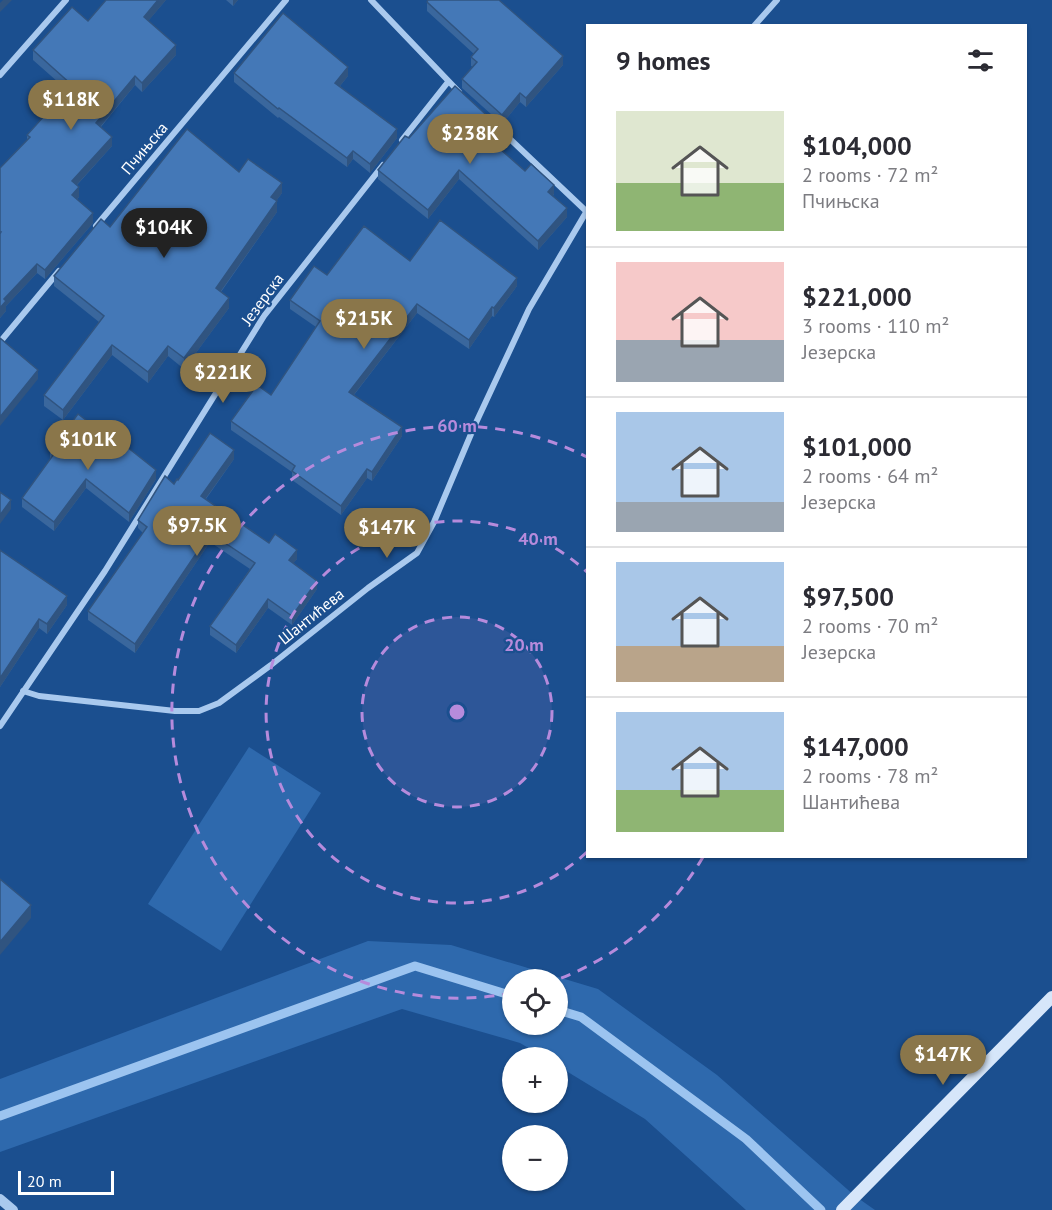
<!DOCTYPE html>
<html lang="en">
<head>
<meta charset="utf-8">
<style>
  :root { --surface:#fff; --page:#f2f2f3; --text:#2b2b33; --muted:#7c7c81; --line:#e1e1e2; --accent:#8a764a }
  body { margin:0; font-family:"PT Sans",sans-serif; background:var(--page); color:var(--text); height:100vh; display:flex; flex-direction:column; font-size:22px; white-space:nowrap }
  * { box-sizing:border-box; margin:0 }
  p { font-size:20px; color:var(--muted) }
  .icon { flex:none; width:33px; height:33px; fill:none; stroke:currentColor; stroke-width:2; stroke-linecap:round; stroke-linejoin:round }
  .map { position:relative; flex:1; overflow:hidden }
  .panel { position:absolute; left:586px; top:24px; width:441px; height:834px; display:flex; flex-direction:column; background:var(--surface); border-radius:0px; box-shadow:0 2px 4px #0004 }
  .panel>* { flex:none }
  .fabs { position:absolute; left:502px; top:969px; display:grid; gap:12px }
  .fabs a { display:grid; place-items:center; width:66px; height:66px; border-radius:50%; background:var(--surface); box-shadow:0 2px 4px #0004; font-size:30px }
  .scale { position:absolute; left:18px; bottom:15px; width:96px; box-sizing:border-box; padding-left:6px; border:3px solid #fff; border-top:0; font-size:16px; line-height:21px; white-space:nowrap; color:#fff; -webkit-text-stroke:4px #1b4f8f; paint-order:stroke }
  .price { position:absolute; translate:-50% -51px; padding:0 14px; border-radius:21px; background:var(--accent); color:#fff; font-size:20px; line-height:39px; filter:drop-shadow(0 2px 3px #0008) }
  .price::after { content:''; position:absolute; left:50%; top:36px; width:18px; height:14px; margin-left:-9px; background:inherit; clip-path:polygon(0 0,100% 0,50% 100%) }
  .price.active { background:#222; color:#fff }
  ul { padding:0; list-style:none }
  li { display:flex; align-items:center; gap:18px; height:150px; padding:0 30px }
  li+li { border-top:2px solid var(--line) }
  li span { display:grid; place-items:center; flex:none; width:168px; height:120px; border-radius:0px; color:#555 }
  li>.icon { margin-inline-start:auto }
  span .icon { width:72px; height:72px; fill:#fffc; stroke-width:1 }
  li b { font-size:26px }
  h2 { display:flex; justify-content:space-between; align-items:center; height:72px; padding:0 30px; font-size:26px }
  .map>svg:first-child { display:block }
  .green { fill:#2e69ad; fill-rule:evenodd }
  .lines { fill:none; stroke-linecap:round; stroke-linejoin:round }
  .stream { stroke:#9cc4f0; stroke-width:9 }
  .minor { stroke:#a9c9ee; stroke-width:6 }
  .tertiary { stroke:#a9c9ee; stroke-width:10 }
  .secondary { stroke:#d6e6fa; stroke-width:12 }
  .wall { fill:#3a679d }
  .shaded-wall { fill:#305480 }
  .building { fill:#4478b7; stroke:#305480; stroke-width:1.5 }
  .ring { fill:none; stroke:#b68bdc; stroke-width:3; stroke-dasharray:10 8 }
  .labels { text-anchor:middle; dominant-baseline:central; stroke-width:4.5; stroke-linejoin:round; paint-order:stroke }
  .street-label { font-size:16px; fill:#fff; stroke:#1b4f8f }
  .centre { fill:#b68bdc; stroke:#1b4f8f; stroke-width:3 }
  .ring-label { font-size:18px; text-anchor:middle; font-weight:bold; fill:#b68bdc; stroke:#1b4f8f; stroke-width:4.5; stroke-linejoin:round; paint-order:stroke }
</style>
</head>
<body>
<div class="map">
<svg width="1052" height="1210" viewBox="0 0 1052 1210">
  <rect width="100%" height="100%" fill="#1b4f8f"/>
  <g class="green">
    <polygon points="249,747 321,793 221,951 148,904"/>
    <path d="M368,941L451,945L598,989L717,1075L855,1196L875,1210H746L645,1119L558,1066V1058L544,1057L520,1043L402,1009L0,1152V1079ZM513,980H558V1024H513Z"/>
  </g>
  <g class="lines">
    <g class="stream">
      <polyline points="558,1010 581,1017 746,1139 821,1210"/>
      <polyline points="0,1116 415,966 513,996"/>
    </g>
    <g class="minor">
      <polyline points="371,0 459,92"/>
      <polyline points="754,26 777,0"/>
      <polyline points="0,75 66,0"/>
      <polyline points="489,119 586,211"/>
      <polyline points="402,140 448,82"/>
      <polyline points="96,226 286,0"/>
      <polyline points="0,342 59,271"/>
      <polyline points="23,691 39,696 175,711 199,711 219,703 271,665 368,588 417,553 434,522 474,427 529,309 588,209"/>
      <polyline points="0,726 105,571 264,316 383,165"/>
    </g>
    <polyline class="tertiary" points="0,1199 13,1210"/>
    <polyline class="secondary" points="842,1210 1052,997"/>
  </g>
  <g class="wall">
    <polygon points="166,0 148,21 176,55 142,92 135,85 101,127 112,146 77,185 79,197 77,199 93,223 45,279 37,273 6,306 6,311 0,318 0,168 27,140 27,135 67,90 33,60 33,50 88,21"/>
    <polygon points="226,0 238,0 233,6"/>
    <polygon points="427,2 563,65 526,107 520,102 502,124 462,88 462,79 473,67 471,66 471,57 474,54 427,11"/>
    <polygon points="234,73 348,76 340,86 397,138 370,173 353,159 347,167 279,117 278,118 234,82"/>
    <polygon points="495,132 489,139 525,171 554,194 553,196 567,217 538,250 459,179 428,219 378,179 378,170 409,138"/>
    <polygon points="239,172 282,193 276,201 277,212 221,292 229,308 184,369 168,356 148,383 112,355 63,420 44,406 44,395 99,322 54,286 54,276 110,227"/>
    <polygon points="410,261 517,286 494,317 492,316 469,349 417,313 354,395 402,436 372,481 367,478 341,515 292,480 292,472 231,430 231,421 271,395 316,327 290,309 290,300 327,275"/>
    <polygon points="50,451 156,479 129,522 86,488 54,531 22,507 22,498 50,460"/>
    <polygon points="234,459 206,499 269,543 297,559 293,563 317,589 292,625 268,608 236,653 210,635 210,626 250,569 210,542 135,653 88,620 88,611 143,533 138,528 138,520 178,480"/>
    <polygon points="0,550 67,605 47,634 39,628 0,687"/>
  </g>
  <g class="shaded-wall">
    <polygon points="3,0 12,0 0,12 0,3"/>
    <polygon points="158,0 166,0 144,26 144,17"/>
    <polygon points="233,0 238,0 233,6"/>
    <polygon points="176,45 176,55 142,92 142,83"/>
    <polygon points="563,56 563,65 526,107 526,98"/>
    <polygon points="348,67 348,76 335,92 335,83"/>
    <polygon points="135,76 135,85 96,132 96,123"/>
    <polygon points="520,93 520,102 502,124 502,115"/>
    <polygon points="495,123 495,132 484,144 484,135"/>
    <polygon points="397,129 397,138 370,173 370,164"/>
    <polygon points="112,137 112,146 72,190 72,181"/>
    <polygon points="353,151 353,159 347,167 347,158"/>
    <polygon points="459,170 459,179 428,219 428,210"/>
    <polygon points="282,183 282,193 271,208 271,197"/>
    <polygon points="554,185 554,194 548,201 548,192"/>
    <polygon points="79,187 79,197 72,204 72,195"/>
    <polygon points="277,201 277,212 216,298 216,288"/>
    <polygon points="567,208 567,217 538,250 538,241"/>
    <polygon points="93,213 93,223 45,279 45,270"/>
    <polygon points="37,264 37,273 6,306 6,311 0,318 0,308 4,299"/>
    <polygon points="517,278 517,286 494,317 494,308"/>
    <polygon points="229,298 229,308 184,369 184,358"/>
    <polygon points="417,304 417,313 349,401 349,392"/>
    <polygon points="492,307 492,316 469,349 469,340"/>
    <polygon points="112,345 112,355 63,420 63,410"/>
    <polygon points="168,346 168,356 148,383 148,372"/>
    <polygon points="38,370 38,379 0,426 0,417"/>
    <polygon points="402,427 402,436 372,481 372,472"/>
    <polygon points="234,450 234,459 201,505 201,496"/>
    <polygon points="367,469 367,478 341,515 341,506"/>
    <polygon points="156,470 156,479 129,522 129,513"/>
    <polygon points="86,479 86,488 54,531 54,522"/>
    <polygon points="11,500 11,509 0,524 0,515"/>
    <polygon points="210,533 210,542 135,653 135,644"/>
    <polygon points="297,550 297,559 289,569 289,560"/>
    <polygon points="317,581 317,589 292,625 292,616"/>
    <polygon points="67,596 67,605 47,634 47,624"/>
    <polygon points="268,599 268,608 236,653 236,645"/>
    <polygon points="39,619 39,628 0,687 0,678"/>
    <polygon points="31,905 31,918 0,955 0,942"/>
  </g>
  <g class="building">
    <polygon points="106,0 158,0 144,17 176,45 142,83 135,76 96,123 112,137 72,181 79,187 72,195 93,213 45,270 37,264 4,299 6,301 0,308 0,234 1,232 0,232 0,168 30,137 27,135 72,85 33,50 72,7 88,21"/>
    <polygon points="428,0 499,0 563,56 526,98 520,93 502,115 462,79 477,62 471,57 478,49 427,2"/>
    <polygon points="283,13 348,67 335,83 397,129 370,164 353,151 347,158 279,108 278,109 234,73"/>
    <polygon points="455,86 495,123 484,135 525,171 531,164 554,185 548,192 567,208 538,241 459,170 428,210 378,170 405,136 409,138"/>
    <polygon points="187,129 239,172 248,159 282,183 271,197 277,201 216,288 229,298 184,358 168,346 148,372 112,345 63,410 44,395 104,316 54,276 101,219 110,227"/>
    <polygon points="440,220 517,278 494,308 492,307 469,340 417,304 349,392 402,427 372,472 367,469 341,506 292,471 295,466 231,421 257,385 271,395 320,321 290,300 314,266 327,275 364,226 410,261"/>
    <polygon points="0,338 38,370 0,417"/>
    <polygon points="78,414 125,450 127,447 156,470 129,513 86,479 54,522 22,498 54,454 50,451"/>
    <polygon points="210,433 234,450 201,496 269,543 275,534 297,550 289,560 317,581 292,616 268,599 236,645 210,626 255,563 210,533 135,644 88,611 147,527 138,520 165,476 174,484 177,479 178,480"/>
    <polygon points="0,492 11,500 0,515"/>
    <polygon points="0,550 67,596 47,624 39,619 0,678"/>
    <polygon points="0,879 31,905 0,942"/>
  </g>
  <circle cx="457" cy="712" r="95" fill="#b68bdc" fill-opacity=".12"/>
  <g class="ring">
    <circle cx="457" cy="712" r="95"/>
    <path d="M587 852A191 191 0 1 1 587 572"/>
    <path d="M703 857A286 286 0 0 1 559 979M512 993A286 286 0 1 1 587 457"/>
  </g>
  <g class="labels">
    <g class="street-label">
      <text transform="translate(144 148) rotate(-50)">Пчињска</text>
      <text transform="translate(262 299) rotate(-54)">Језерска</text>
      <text transform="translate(311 616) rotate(-39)">Шантићева</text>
    </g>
  </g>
  <circle cx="457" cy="712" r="9" class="centre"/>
  <g class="ring-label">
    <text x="457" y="432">60 m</text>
    <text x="538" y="545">40 m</text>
    <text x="524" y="651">20 m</text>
  </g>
</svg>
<div class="fabs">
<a><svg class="icon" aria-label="locate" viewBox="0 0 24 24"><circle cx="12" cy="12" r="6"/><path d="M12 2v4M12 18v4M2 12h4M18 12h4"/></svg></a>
<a>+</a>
<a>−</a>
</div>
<div class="scale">20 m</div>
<b class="price" style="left:71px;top:131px">$118K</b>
<b class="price" style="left:470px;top:165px">$238K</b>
<b class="price active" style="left:164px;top:259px">$104K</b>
<b class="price" style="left:364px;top:350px">$215K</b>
<b class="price" style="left:223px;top:404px">$221K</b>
<b class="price" style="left:88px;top:471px">$101K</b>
<b class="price" style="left:197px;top:557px">$97.5K</b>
<b class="price" style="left:387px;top:559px">$147K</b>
<b class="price" style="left:943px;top:1086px">$147K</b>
<section class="panel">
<h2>9 homes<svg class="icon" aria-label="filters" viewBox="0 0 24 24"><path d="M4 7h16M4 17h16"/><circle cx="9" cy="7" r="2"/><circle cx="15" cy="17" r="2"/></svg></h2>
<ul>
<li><span style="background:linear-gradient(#dfe7d0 60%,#8fb573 0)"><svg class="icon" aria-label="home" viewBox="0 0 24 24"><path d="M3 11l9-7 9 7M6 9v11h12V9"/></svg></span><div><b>$104,000</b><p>2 rooms · 72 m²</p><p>Пчињска</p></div></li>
<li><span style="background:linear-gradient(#f6c9c9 65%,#9aa5b1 0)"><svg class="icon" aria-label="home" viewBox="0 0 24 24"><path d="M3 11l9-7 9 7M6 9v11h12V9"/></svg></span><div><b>$221,000</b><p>3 rooms · 110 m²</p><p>Језерска</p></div></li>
<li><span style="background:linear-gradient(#a9c7e8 75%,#9aa5b1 0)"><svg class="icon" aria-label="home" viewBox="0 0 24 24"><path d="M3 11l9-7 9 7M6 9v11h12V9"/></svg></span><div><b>$101,000</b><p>2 rooms · 64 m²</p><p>Језерска</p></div></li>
<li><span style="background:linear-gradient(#a9c7e8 70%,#b9a48a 0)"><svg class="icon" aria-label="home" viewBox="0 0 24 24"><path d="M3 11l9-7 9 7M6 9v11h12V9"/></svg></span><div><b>$97,500</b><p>2 rooms · 70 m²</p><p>Језерска</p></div></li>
<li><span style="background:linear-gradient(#a9c7e8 65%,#8fb573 0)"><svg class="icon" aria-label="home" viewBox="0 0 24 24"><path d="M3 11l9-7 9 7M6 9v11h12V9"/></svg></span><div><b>$147,000</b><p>2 rooms · 78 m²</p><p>Шантићева</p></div></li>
</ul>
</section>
</div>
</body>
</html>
